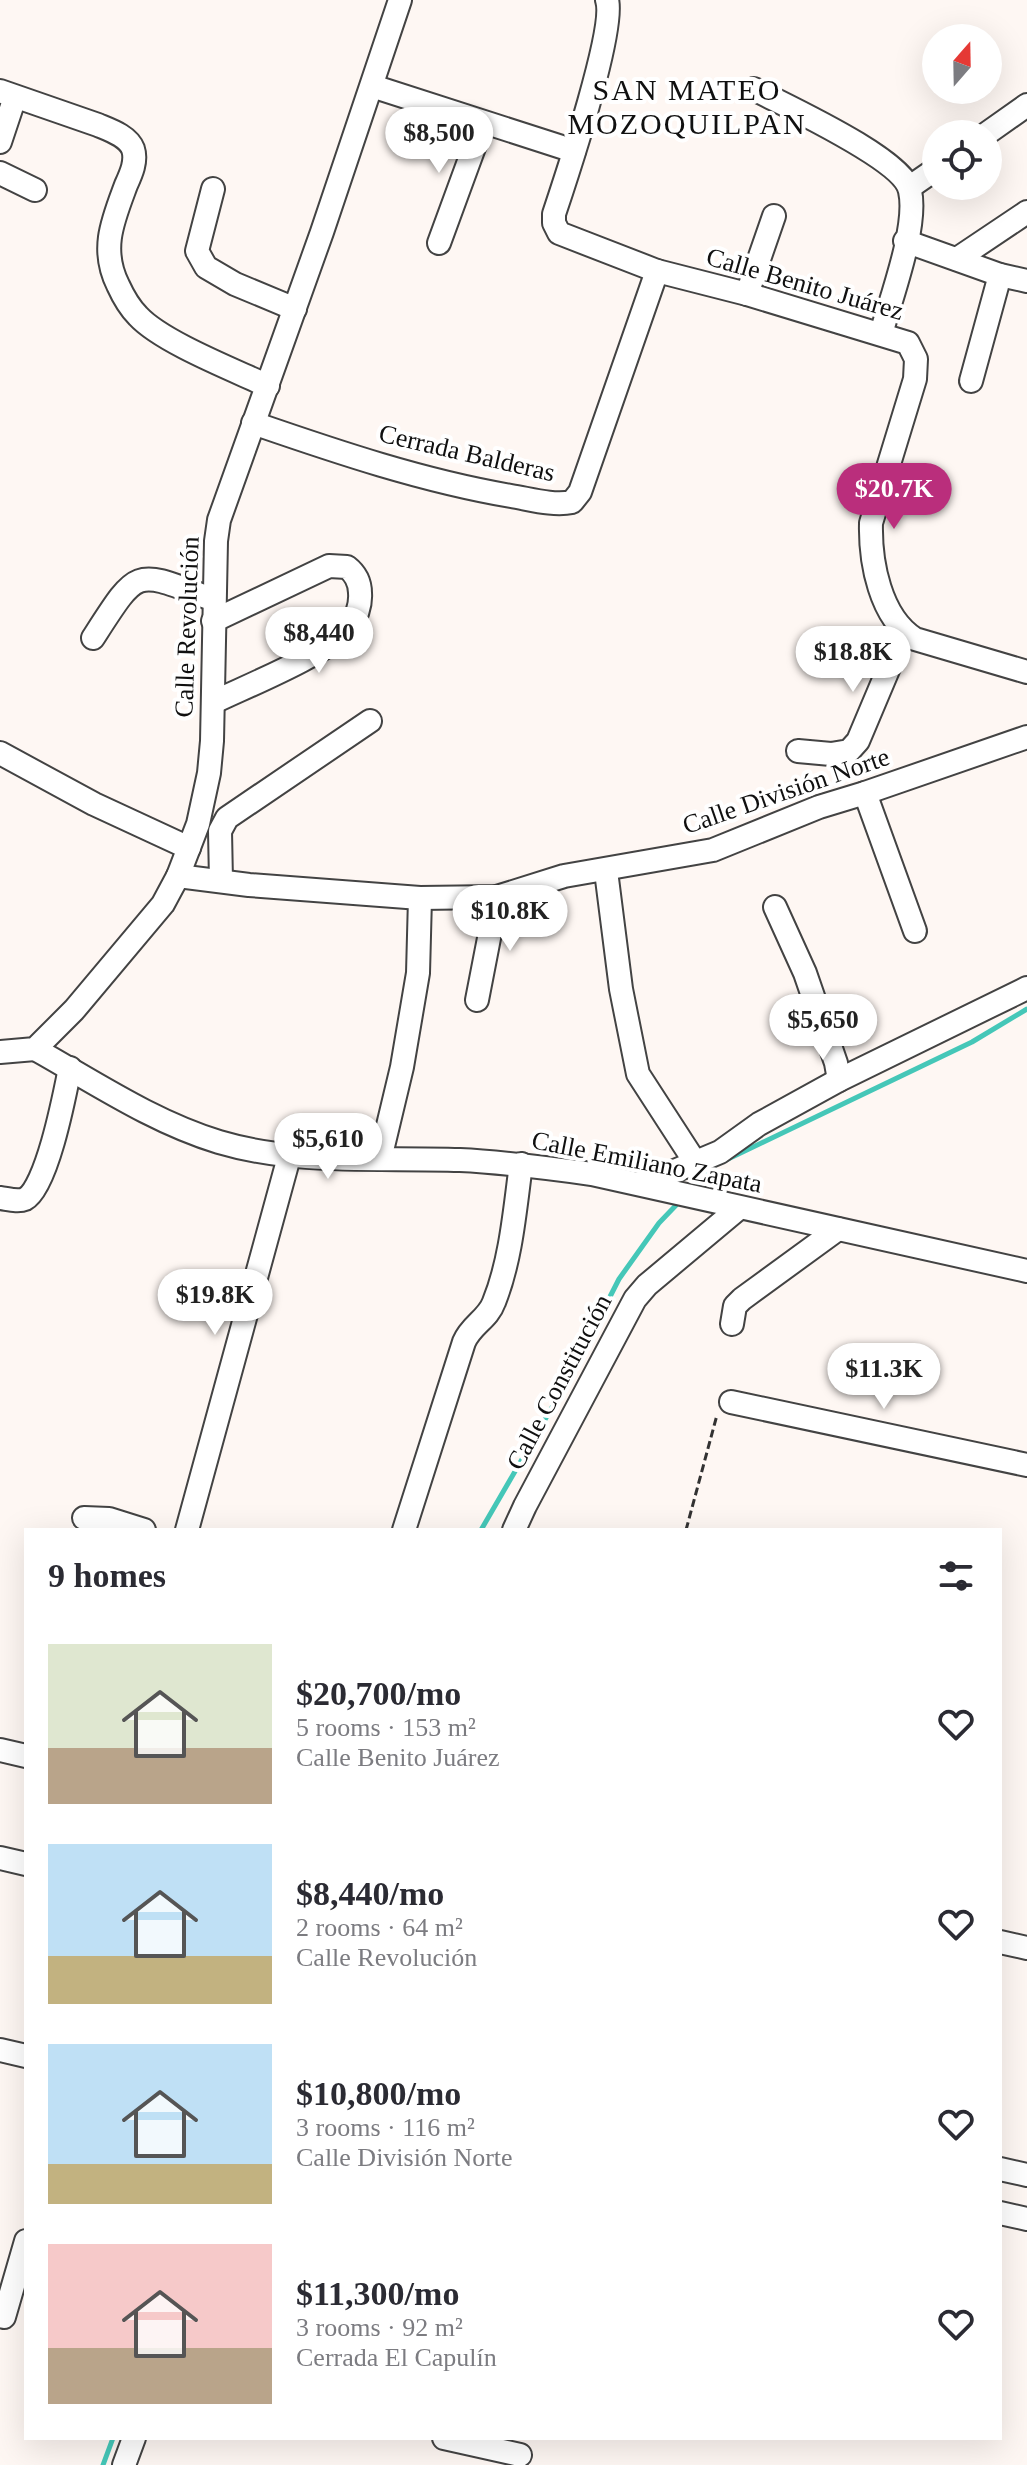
<!DOCTYPE html>
<html lang="en">
<head>
<meta charset="utf-8">
<style>
  :root { --surface:#fff; --page:#f2f2f3; --text:#2b2b33; --muted:#7c7c81; --accent:#ba2e7c }
  body { margin:0; font-family:Georgia,serif; background:var(--page); color:var(--text); height:100vh; display:flex; flex-direction:column; font-size:30px; white-space:nowrap }
  * { box-sizing:border-box; margin:0 }
  p { font-size:26px; color:var(--muted) }
  .icon { flex:none; width:44px; height:44px; fill:none; stroke:currentColor; stroke-width:2; stroke-linecap:round; stroke-linejoin:round }
  .map { position:relative; flex:1; overflow:hidden }
  .details { position:absolute; left:24px; top:1528px; width:978px; height:912px; display:flex; flex-direction:column; background:var(--surface); border-radius:0px; box-shadow:0 8px 32px #0002 }
  .details>* { flex:none }
  .needle { width:52px; rotate:20deg }
  .controls { position:absolute; left:922px; top:24px; display:grid; gap:16px }
  .controls a { display:grid; place-items:center; width:80px; height:80px; border-radius:50%; background:var(--surface); box-shadow:0 8px 32px #0002; font-size:40px }
  .price { position:absolute; translate:-50% -68px; padding:0 18px; border-radius:28px; background:#fff; color:#222; font-size:26px; line-height:52px; filter:drop-shadow(0 2px 4px #0008) }
  .price::after { content:''; position:absolute; left:50%; top:48px; width:24px; height:18px; margin-left:-12px; background:inherit; clip-path:polygon(0 0,100% 0,50% 100%) }
  .price.selected { background:var(--accent); color:#fff }
  ul { padding:0; list-style:none }
  li { display:flex; align-items:center; gap:24px; height:200px; padding:0 24px }
  li span { display:grid; place-items:center; flex:none; width:224px; height:160px; border-radius:0px; color:#555 }
  li>.icon { margin-inline-start:auto }
  span .icon { width:96px; height:96px; fill:#fffc; stroke-width:1 }
  li b { font-size:34px }
  h2 { display:flex; justify-content:space-between; align-items:center; height:96px; padding:0 24px; font-size:34px }
  .map>svg:first-child { display:block }
  .lines { fill:none; stroke-linecap:round; stroke-linejoin:round }
  .stream { stroke:#45c7b8; stroke-width:5 }
  .minor-casing { stroke:#434343; stroke-width:26 }
  .path { stroke:#323232; stroke-width:3; stroke-dasharray:8 4; stroke-linecap:butt }
  .minor { stroke:#fff; stroke-width:22 }
  .labels { text-anchor:middle; dominant-baseline:central; stroke-width:8; stroke-linejoin:round; paint-order:stroke }
  .street-label { font-size:26px; fill:#101010; stroke:#fff }
  .quarter-label { font-size:30px; letter-spacing:2px; fill:#101010; stroke:#fff }
</style>
</head>
<body>
<div class="map">
<svg width="1027" height="2465" viewBox="0 0 1027 2465">
  <rect width="100%" height="100%" fill="#fef7f3"/>
  <g class="lines">
    <g class="stream">
      <polyline points="728,1159 972,1042 1027,1009"/>
      <polyline points="691,1189 715,1165"/>
      <polyline points="481,1530 565,1385 619,1279 659,1223 682,1199"/>
      <polyline points="103,2465 113,2438"/>
    </g>
    <g class="minor-casing">
      <g id="minor">
        <path d="M607,0C616,29 566,178 554,214V223L559,233L657,271L747,294L908,343L916,359L915,379L871,523C870,562 880,617 915,639L1027,672"/>
        <polyline points="372,86 574,151"/>
        <path d="M754,89C784,105 904,159 910,191C918,226 891,298 881,334"/>
        <path d="M0,91L98,125C110,130 128,136 133,149C137,161 131,174 126,185C113,220 100,249 118,285C123,296 129,307 138,316C162,342 234,370 268,386"/>
        <polyline points="986,134 1027,105"/>
        <polyline points="0,142 15,97"/>
        <polyline points="0,173 35,190"/>
        <polyline points="910,187 936,169"/>
        <polyline points="213,189 197,251 206,267 235,284 295,309"/>
        <polyline points="905,241 1000,275 1027,281"/>
        <polyline points="439,243 483,123"/>
        <polyline points="957,259 1027,212"/>
        <polyline points="747,294 774,216"/>
        <polyline points="971,381 1000,275"/>
        <path d="M253,423C337,452 423,481 511,496C530,499 553,506 572,502L580,492L657,271"/>
        <path d="M213,621L329,566L347,567C356,574 360,582 360,593C361,605 356,619 349,628C327,654 247,686 214,702"/>
        <path d="M93,638C140,565 134,570 214,600"/>
        <polyline points="798,751 831,754 849,751 858,741 904,632"/>
        <polyline points="0,753 94,804 189,848"/>
        <polyline points="865,793 915,931"/>
        <polyline points="606,871 621,989 638,1074 695,1162"/>
        <polyline points="178,876 249,885 420,898 497,897 564,876 713,850 819,807 865,793 1027,737"/>
        <polyline points="221,881 220,831 227,818 370,721"/>
        <polyline points="775,907 805,973 836,1063 839,1080"/>
        <polyline points="477,1000 497,897"/>
        <path d="M35,1049C94,1082 153,1122 219,1142C296,1165 379,1157 460,1160C504,1162 548,1168 592,1174L1027,1271"/>
        <polyline points="0,1052 35,1049 74,1010 163,904 178,876 198,824 209,773 212,741 216,541 219,520 322,232 400,0"/>
        <polyline points="380,1159 402,1067 418,973 420,898"/>
        <polyline points="640,1183 658,1178 720,1152 759,1124 839,1080 1027,988"/>
        <path d="M0,1198C8,1199 18,1202 25,1199C47,1188 65,1093 70,1068"/>
        <polyline points="732,1324 735,1306 742,1299 838,1229"/>
        <polyline points="731,1402 1027,1465"/>
        <polyline points="84,1518 109,1519 144,1530"/>
        <polyline points="187,1530 289,1157"/>
        <path d="M404,1530L464,1342C471,1325 488,1319 494,1302C511,1260 515,1209 521,1164"/>
        <polyline points="514,1530 525,1506 635,1299 647,1285 739,1208"/>
        <polyline points="0,1750 26,1756"/>
        <polyline points="0,1858 26,1864"/>
        <polyline points="1000,1942 1027,1948"/>
        <polyline points="0,2050 26,2056"/>
        <polyline points="1000,2169 1027,2175"/>
        <polyline points="1000,2213 1027,2219"/>
        <polyline points="4,2317 26,2241"/>
        <polyline points="444,2438 520,2455"/>
        <polyline points="124,2465 134,2438"/>
      </g>
    </g>
    <polyline class="path" points="686,1530 717,1415"/>
    <use href="#minor" class="minor"/>
  </g>
  <g class="labels">
    <g class="street-label">
      <text transform="translate(805 284) rotate(16)">Calle Benito Juárez</text>
      <text transform="translate(467 453) rotate(13)">Cerrada Balderas</text>
      <text transform="translate(187 627) rotate(-88)">Calle Revolución</text>
      <text transform="translate(786 791) rotate(-19)">Calle División Norte</text>
      <text transform="translate(647 1162) rotate(11)">Calle Emiliano Zapata</text>
      <text transform="translate(559 1382) rotate(-62)">Calle Constitución</text>
    </g>
    <g class="quarter-label">
      <text x="687" y="89">SAN MATEO<tspan x="687" dy="34">MOZOQUILPAN</tspan></text>
    </g>
  </g>
</svg>
<div class="controls">
<a><svg class="needle" viewBox="-14 -14 28 28"><path d="M0-13l5 13h-10z" fill="#e53935"/><path d="M0 13l5-13h-10z" fill="#7c7c81"/></svg></a>
<a><svg class="icon" aria-label="locate" viewBox="0 0 24 24"><circle cx="12" cy="12" r="6"/><path d="M12 2v4M12 18v4M2 12h4M18 12h4"/></svg></a>
</div>
<b class="price" style="left:439px;top:175px">$8,500</b>
<b class="price selected" style="left:894px;top:531px">$20.7K</b>
<b class="price" style="left:319px;top:675px">$8,440</b>
<b class="price" style="left:853px;top:694px">$18.8K</b>
<b class="price" style="left:510px;top:953px">$10.8K</b>
<b class="price" style="left:823px;top:1062px">$5,650</b>
<b class="price" style="left:328px;top:1181px">$5,610</b>
<b class="price" style="left:215px;top:1337px">$19.8K</b>
<b class="price" style="left:884px;top:1411px">$11.3K</b>
<section class="details">
<h2>9 homes<svg class="icon" aria-label="filters" viewBox="0 0 24 24"><path d="M4 7h16M4 17h16"/><circle cx="9" cy="7" r="2"/><circle cx="15" cy="17" r="2"/></svg></h2>
<ul>
<li><span style="background:linear-gradient(#dfe7d0 65%,#b9a48a 0)"><svg class="icon" aria-label="home" viewBox="0 0 24 24"><path d="M3 11l9-7 9 7M6 9v11h12V9"/></svg></span><div><b>$20,700/mo</b><p>5 rooms · 153 m²</p><p>Calle Benito Juárez</p></div><svg class="icon" aria-label="heart" viewBox="0 0 24 24"><path d="M12 20l-8-8c-3-5 5-10 8-4 3-6 11-1 8 4z"/></svg></li>
<li><span style="background:linear-gradient(#bfe0f5 70%,#c2b280 0)"><svg class="icon" aria-label="home" viewBox="0 0 24 24"><path d="M3 11l9-7 9 7M6 9v11h12V9"/></svg></span><div><b>$8,440/mo</b><p>2 rooms · 64 m²</p><p>Calle Revolución</p></div><svg class="icon" aria-label="heart" viewBox="0 0 24 24"><path d="M12 20l-8-8c-3-5 5-10 8-4 3-6 11-1 8 4z"/></svg></li>
<li><span style="background:linear-gradient(#bfe0f5 75%,#c2b280 0)"><svg class="icon" aria-label="home" viewBox="0 0 24 24"><path d="M3 11l9-7 9 7M6 9v11h12V9"/></svg></span><div><b>$10,800/mo</b><p>3 rooms · 116 m²</p><p>Calle División Norte</p></div><svg class="icon" aria-label="heart" viewBox="0 0 24 24"><path d="M12 20l-8-8c-3-5 5-10 8-4 3-6 11-1 8 4z"/></svg></li>
<li><span style="background:linear-gradient(#f6c9c9 65%,#b9a48a 0)"><svg class="icon" aria-label="home" viewBox="0 0 24 24"><path d="M3 11l9-7 9 7M6 9v11h12V9"/></svg></span><div><b>$11,300/mo</b><p>3 rooms · 92 m²</p><p>Cerrada El Capulín</p></div><svg class="icon" aria-label="heart" viewBox="0 0 24 24"><path d="M12 20l-8-8c-3-5 5-10 8-4 3-6 11-1 8 4z"/></svg></li>
</ul>
</section>
</div>
</body>
</html>
